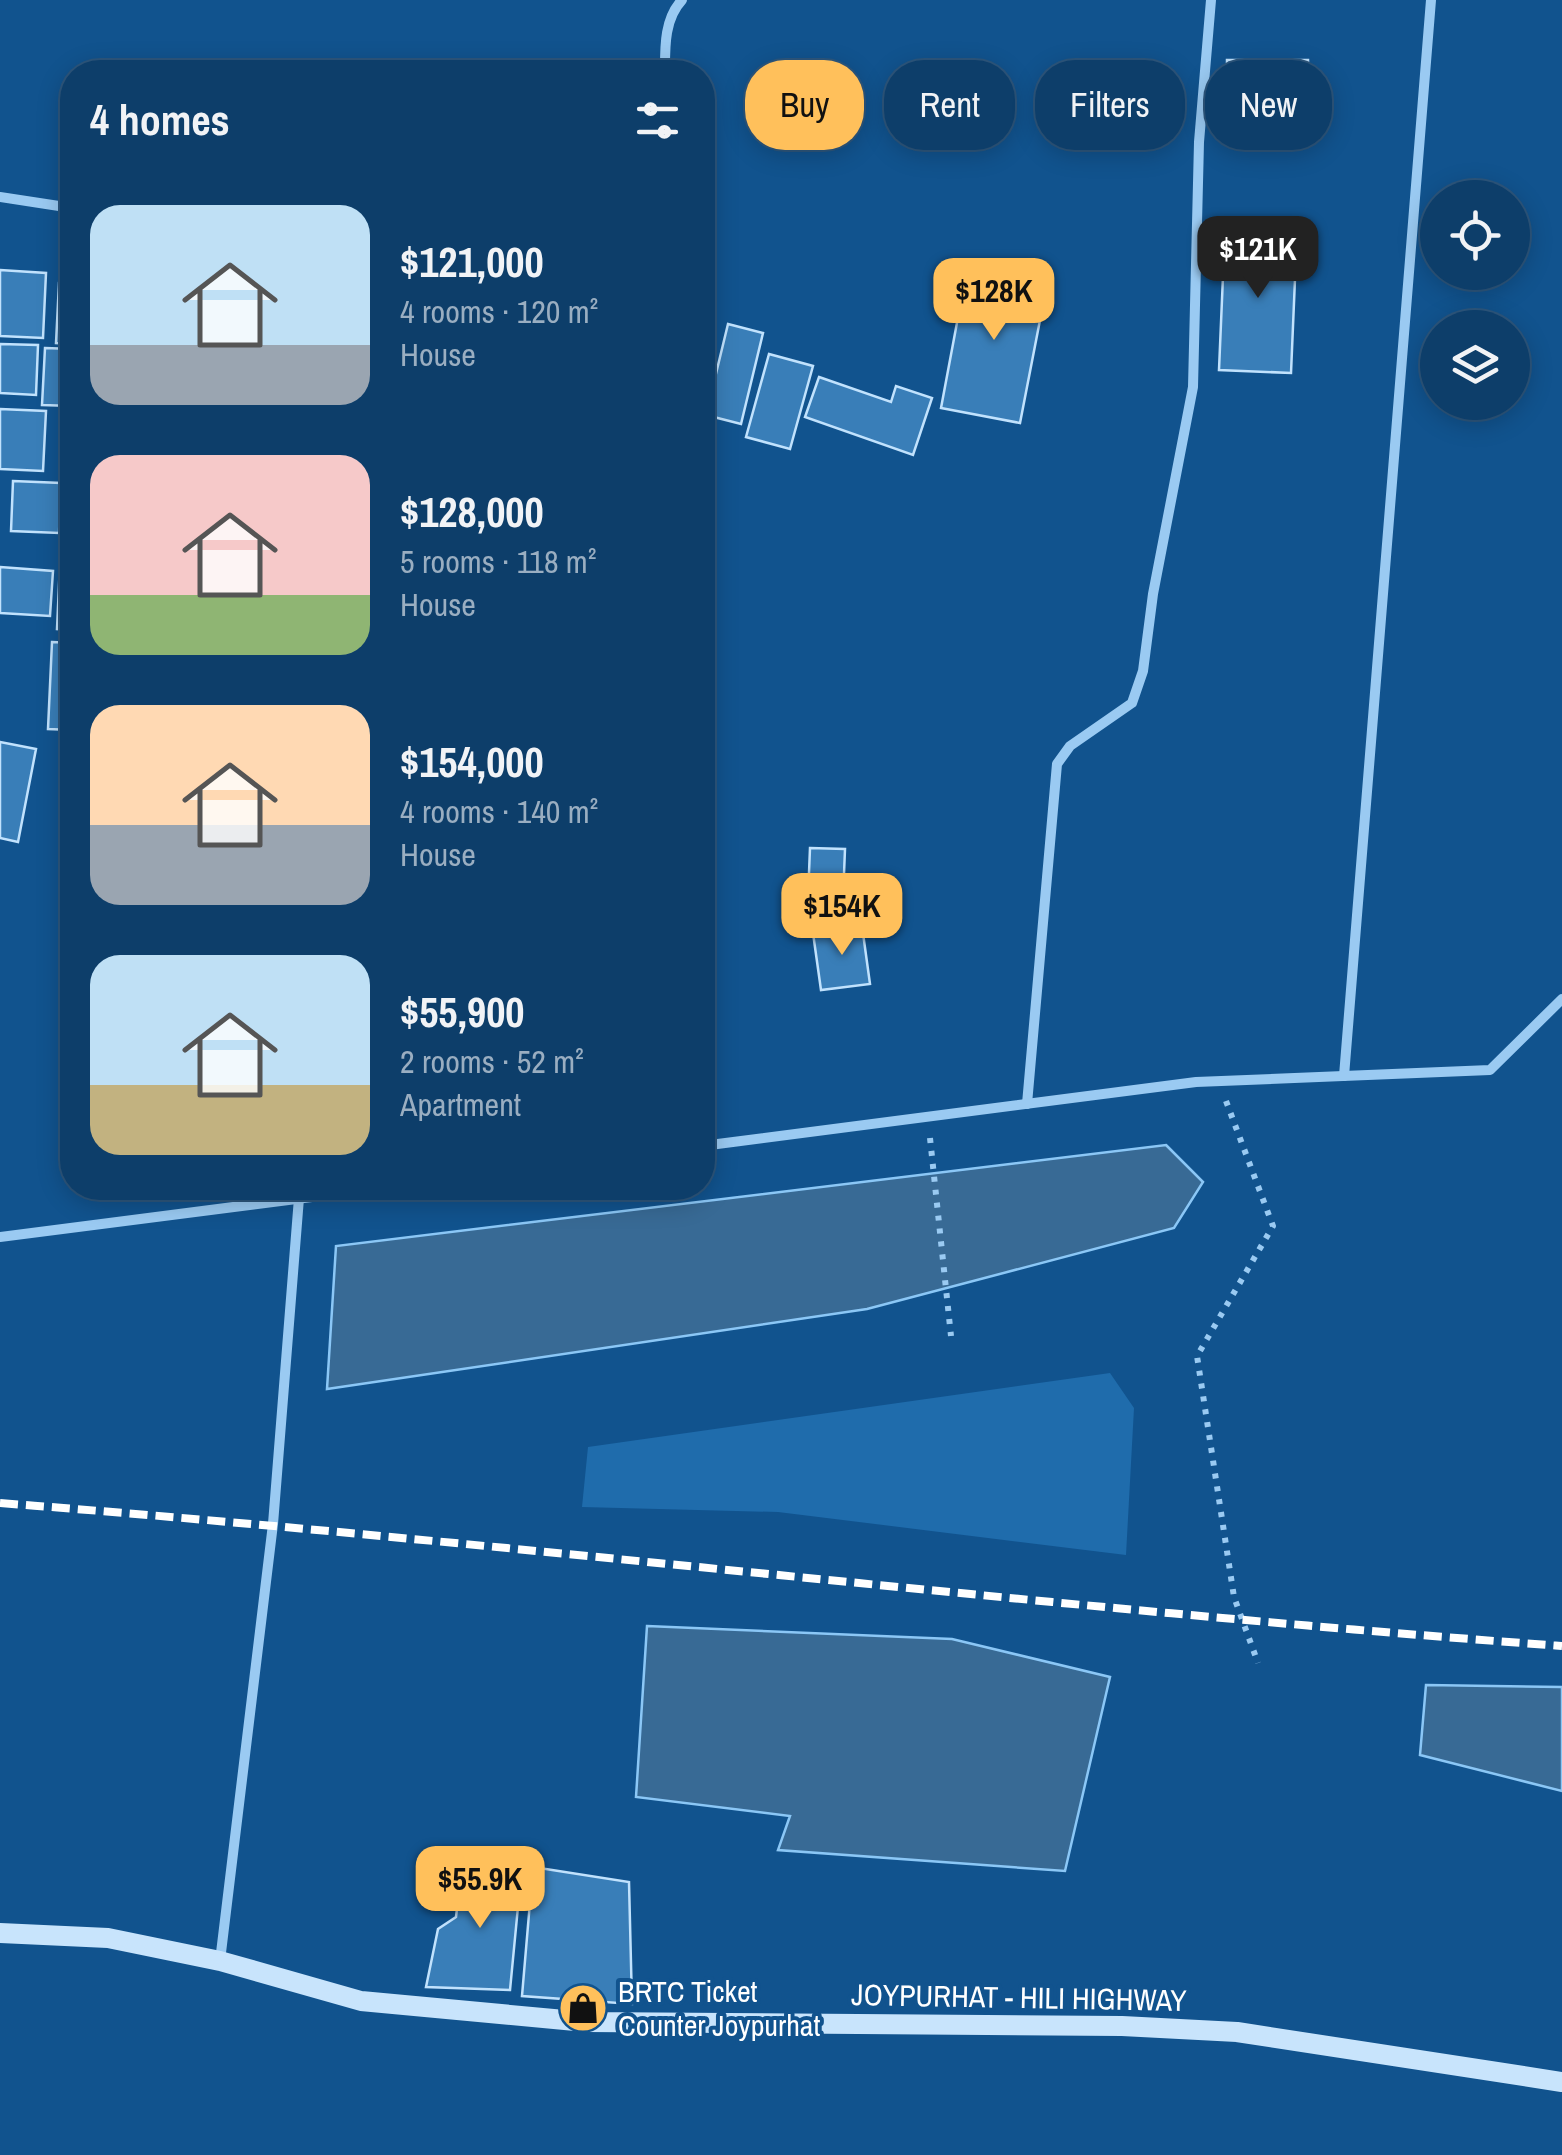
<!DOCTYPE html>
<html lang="en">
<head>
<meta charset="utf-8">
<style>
  :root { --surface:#0d3e6a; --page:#164570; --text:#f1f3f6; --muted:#9aaec1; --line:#2d577e; --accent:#ffc05b }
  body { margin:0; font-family:"Archivo Narrow",sans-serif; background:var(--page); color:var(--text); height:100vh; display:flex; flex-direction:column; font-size:38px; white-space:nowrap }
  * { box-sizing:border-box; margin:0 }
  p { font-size:32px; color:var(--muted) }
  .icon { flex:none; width:55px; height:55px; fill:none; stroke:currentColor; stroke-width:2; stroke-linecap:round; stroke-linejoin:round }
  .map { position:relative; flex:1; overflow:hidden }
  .drawer { position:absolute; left:60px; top:60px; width:655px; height:1140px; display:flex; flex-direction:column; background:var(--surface); border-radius:40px; box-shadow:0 5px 25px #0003,0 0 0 2px var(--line) }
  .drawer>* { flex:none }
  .banner { position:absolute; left:745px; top:60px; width:665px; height:90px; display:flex; gap:20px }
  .buttons { position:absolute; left:1420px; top:180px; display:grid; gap:20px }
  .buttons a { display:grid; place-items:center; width:110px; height:110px; border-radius:50%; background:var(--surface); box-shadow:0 5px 25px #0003,0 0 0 2px var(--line); font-size:50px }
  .price { position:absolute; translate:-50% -85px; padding:0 22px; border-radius:20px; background:var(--accent); color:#111; font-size:32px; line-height:65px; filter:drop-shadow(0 2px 5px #0008) }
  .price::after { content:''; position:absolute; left:50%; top:60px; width:30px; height:22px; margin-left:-15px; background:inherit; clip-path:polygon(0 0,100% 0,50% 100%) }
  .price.on { background:#222; color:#fff }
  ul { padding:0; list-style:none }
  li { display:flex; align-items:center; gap:30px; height:250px; padding:0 30px }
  li span { display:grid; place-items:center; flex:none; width:280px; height:200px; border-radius:30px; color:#555 }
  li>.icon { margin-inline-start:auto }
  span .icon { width:120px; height:120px; fill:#fffc; stroke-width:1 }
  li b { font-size:42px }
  h2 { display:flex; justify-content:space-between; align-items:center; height:120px; padding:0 30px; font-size:42px }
  .pill { padding:0 35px; border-radius:40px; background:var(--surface); box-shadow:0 5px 25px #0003,0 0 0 2px var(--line); font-size:35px; line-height:90px }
  .pill.on { background:var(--accent); color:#111 }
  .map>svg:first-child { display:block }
  .green { fill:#1f6cac }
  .water { fill:#386a95; stroke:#8bc7f6; stroke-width:2.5 }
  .building { fill:#397eb8; stroke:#c1e2fd; stroke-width:2.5 }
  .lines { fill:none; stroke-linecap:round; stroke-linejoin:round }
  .path { stroke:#9acaf2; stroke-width:6; stroke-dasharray:5 8; stroke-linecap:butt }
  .street { stroke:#9acaf2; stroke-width:10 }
  .secondary { stroke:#c8e4fc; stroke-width:20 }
  .rail { stroke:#fff; stroke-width:8; stroke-dasharray:18 8; stroke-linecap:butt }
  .labels { text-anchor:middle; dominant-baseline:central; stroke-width:8; stroke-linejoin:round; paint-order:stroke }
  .poi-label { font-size:30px; fill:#fff; stroke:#11538e; text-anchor:start }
  .street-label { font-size:30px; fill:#fff; stroke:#11538e }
</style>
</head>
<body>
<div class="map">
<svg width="1562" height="2155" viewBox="0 0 1562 2155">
  <rect width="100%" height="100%" fill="#11538e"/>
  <polygon class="green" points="1110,1373 1134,1408 1126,1555 778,1512 582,1507 588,1447"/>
  <g class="water">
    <polygon points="1166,1145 1203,1182 1174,1228 867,1309 327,1389 336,1246"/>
    <polygon points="647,1626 952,1639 1110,1677 1065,1871 778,1850 790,1816 636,1797"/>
    <polygon points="1426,1685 1562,1687 1562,1791 1420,1755"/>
  </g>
  <g class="building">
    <polygon points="1227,60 1308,60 1309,121 1227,122"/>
    <polygon points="65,216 72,216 72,275 62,275"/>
    <polygon points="1225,229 1297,232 1291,373 1219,370"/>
    <polygon points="968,264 1048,279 1020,423 941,408"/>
    <polygon points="0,270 46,273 43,338 0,336"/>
    <polygon points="59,283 72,284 72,344 56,343"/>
    <polygon points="728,324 763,333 741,424 706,415"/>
    <polygon points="0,344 38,345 36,395 0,393"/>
    <polygon points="45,348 72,349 72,406 42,405"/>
    <polygon points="769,354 813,366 790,449 746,437"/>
    <polygon points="819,377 891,402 896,386 932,398 913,455 805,417"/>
    <polygon points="0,409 46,411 43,471 0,469"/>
    <polygon points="13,481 61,483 59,533 11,531"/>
    <polygon points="60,563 72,564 72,630 57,629"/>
    <polygon points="0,567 53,571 50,616 0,613"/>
    <polygon points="52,642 72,643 72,730 48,729"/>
    <polygon points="0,742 36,749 18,842 0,838"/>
    <polygon points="810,848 845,849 842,924 807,923"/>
    <polygon points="862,926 870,984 821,990 813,933"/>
    <polygon points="481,1856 522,1865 510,1990 426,1987 438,1929 456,1917 461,1876 477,1879"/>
    <polygon points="533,1867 629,1882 632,2004 522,1996"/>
  </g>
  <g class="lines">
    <g class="path">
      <polyline points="1226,1101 1273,1226 1197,1356 1234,1597 1258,1663"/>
      <polyline points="930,1138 951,1336"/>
    </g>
    <g class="street">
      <path d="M665,72C665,48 664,19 682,0"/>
      <polyline points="0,197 72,208"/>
      <polyline points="1344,1076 1431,0"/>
      <polyline points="1027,1104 1057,764 1070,746 1132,703 1143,671 1153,594 1193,387 1199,142 1211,0"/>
      <polyline points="702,1146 1196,1082 1490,1070 1562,999"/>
      <polyline points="0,1237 382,1188"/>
      <polyline points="220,1961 273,1524 299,1198"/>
    </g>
    <polyline class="secondary" points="0,1933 108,1938 220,1961 361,2001 586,2022 1122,2026 1237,2032 1562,2082"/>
    <path class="rail" d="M0,1503C521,1543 1040,1608 1562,1646"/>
  </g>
  <defs>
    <g id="shop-disc" transform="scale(2.5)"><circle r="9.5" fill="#ffc05b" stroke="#11538e"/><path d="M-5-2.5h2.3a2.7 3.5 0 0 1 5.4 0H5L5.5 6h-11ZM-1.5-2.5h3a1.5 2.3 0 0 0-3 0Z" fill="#111"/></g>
  </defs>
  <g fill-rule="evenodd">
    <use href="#shop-disc" x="583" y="2008"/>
  </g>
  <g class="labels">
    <g class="poi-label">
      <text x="618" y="1991">BRTC Ticket<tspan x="618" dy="34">Counter Joypurhat</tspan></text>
    </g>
    <g class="street-label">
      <text transform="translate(1019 1997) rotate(1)">JOYPURHAT - HILI HIGHWAY</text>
    </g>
  </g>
</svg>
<div class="buttons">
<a><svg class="icon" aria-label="locate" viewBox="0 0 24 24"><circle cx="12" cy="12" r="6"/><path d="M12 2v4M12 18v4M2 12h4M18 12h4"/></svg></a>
<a><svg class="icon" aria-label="layers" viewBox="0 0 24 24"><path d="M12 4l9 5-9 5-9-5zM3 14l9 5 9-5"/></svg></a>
</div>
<b class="price on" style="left:1258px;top:301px">$121K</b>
<b class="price" style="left:994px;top:343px">$128K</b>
<b class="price" style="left:842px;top:958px">$154K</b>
<b class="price" style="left:480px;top:1931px">$55.9K</b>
<div class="banner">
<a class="pill on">Buy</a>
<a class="pill">Rent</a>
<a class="pill">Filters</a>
<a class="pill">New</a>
</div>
<section class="drawer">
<h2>4 homes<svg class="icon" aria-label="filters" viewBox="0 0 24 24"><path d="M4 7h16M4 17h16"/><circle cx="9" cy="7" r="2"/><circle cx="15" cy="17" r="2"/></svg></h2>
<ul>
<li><span style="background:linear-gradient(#bfe0f5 70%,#9aa5b1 0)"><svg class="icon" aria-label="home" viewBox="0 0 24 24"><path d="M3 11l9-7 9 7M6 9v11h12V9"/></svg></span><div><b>$121,000</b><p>4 rooms · 120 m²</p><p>House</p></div></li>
<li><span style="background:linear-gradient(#f6c9c9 70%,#8fb573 0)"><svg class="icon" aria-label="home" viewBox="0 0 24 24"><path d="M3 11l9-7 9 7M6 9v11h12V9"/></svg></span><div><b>$128,000</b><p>5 rooms · 118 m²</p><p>House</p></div></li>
<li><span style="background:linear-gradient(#ffd9b3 60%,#9aa5b1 0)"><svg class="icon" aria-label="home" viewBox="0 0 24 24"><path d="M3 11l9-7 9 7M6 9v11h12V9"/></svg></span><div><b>$154,000</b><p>4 rooms · 140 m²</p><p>House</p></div></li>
<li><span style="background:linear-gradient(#bfe0f5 65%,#c2b280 0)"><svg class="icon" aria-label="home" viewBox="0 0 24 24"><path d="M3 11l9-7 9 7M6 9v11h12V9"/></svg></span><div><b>$55,900</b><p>2 rooms · 52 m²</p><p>Apartment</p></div></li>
</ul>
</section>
</div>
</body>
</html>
